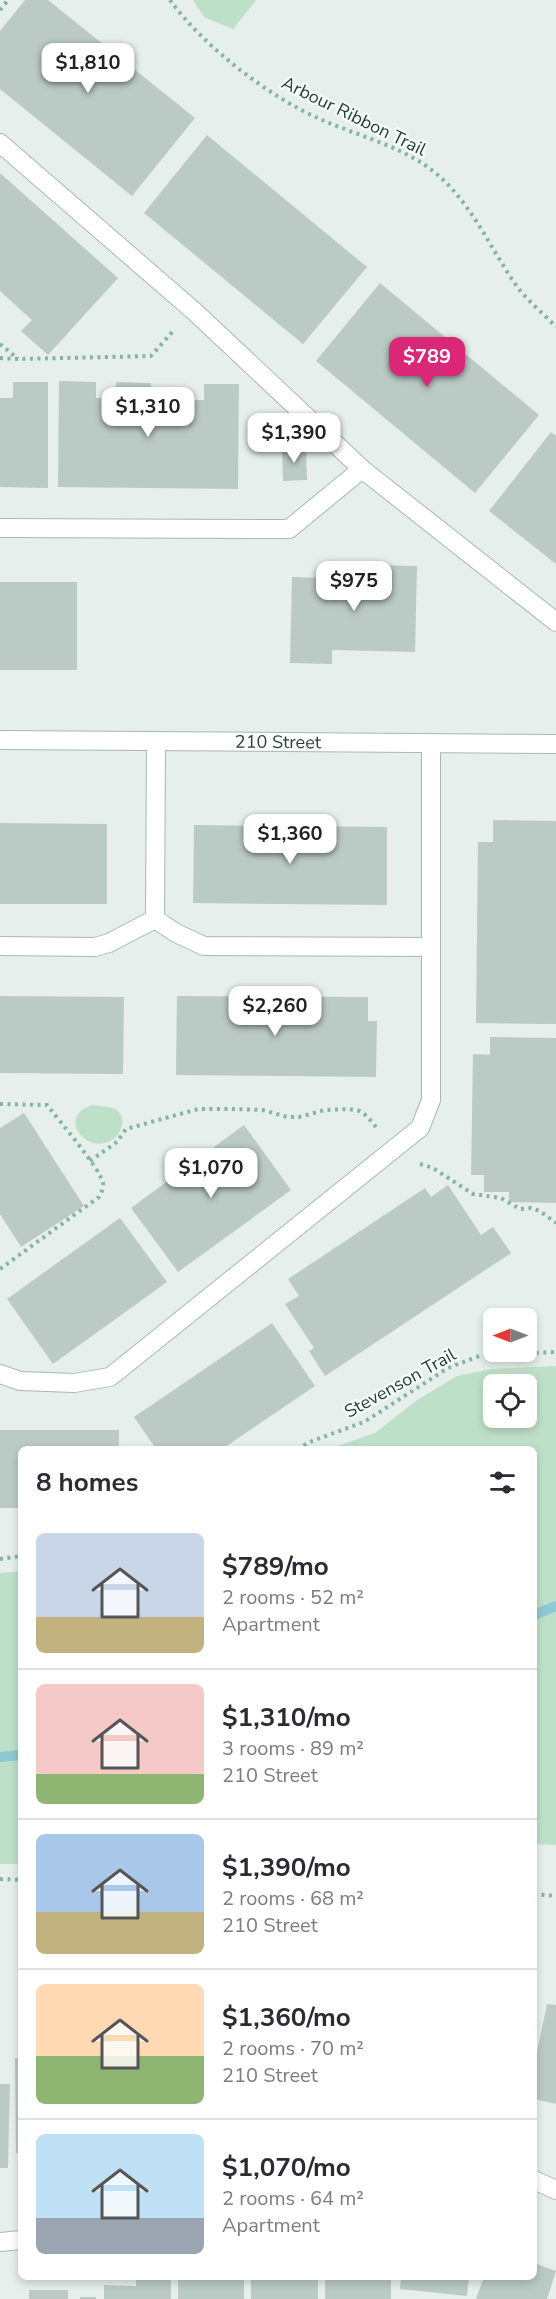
<!DOCTYPE html>
<html lang="en">
<head>
<meta charset="utf-8">
<style>
  :root { --surface:#fff; --page:#f2f2f3; --text:#2b2b33; --muted:#7c7c81; --line:#e1e1e2; --accent:#db2777 }
  body { margin:0; font-family:"Nunito Sans",sans-serif; background:var(--page); color:var(--text); height:100vh; display:flex; flex-direction:column; font-size:22px; white-space:nowrap }
  * { box-sizing:border-box; margin:0 }
  p { font-size:20px; color:var(--muted) }
  .icon { flex:none; width:33px; height:33px; fill:none; stroke:currentColor; stroke-width:2; stroke-linecap:round; stroke-linejoin:round }
  .map { position:relative; flex:1; overflow:hidden }
  .panel { position:absolute; left:18px; top:1446px; width:519px; height:834px; display:flex; flex-direction:column; background:var(--surface); border-radius:9px; box-shadow:0 3px 9px #0003 }
  .panel>* { flex:none }
  .needle { width:39px; rotate:270deg }
  .buttons { position:absolute; left:483px; top:1308px; display:grid; gap:12px }
  .buttons a { display:grid; place-items:center; width:54px; height:54px; border-radius:9px; background:var(--surface); box-shadow:0 3px 9px #0003; font-size:30px }
  .price { position:absolute; translate:-50% -51px; padding:0 14px; border-radius:12px; background:#fff; color:#222; font-size:20px; line-height:39px; filter:drop-shadow(0 2px 3px #0008) }
  .price::after { content:''; position:absolute; left:50%; top:36px; width:18px; height:14px; margin-left:-9px; background:inherit; clip-path:polygon(0 0,100% 0,50% 100%) }
  .price.on { background:var(--accent); color:#fff }
  ul { padding:0; list-style:none }
  li { display:flex; align-items:center; gap:18px; height:150px; padding:0 18px }
  li+li { border-top:2px solid var(--line) }
  li span { display:grid; place-items:center; flex:none; width:168px; height:120px; border-radius:9px; color:#555 }
  li>.icon { margin-inline-start:auto }
  span .icon { width:72px; height:72px; fill:#fffc; stroke-width:1 }
  li b { font-size:26px }
  h2 { display:flex; justify-content:space-between; align-items:center; height:72px; padding:0 18px; font-size:26px }
  .map>svg:first-child { display:block }
  .green { fill:#bfe0c8; fill-rule:evenodd }
  .lines { fill:none; stroke-linecap:round; stroke-linejoin:round }
  .stream { stroke:#8ec9d4; stroke-width:10 }
  .building { fill:#bbcac4 }
  .minor-casing { stroke:#a8b8b2; stroke-width:20 }
  .path { stroke:#86b3a5; stroke-width:4; stroke-dasharray:3 4.5; stroke-linecap:butt }
  .minor { stroke:#fff; stroke-width:18 }
  .labels { text-anchor:middle; dominant-baseline:central; stroke-width:4.5; stroke-linejoin:round; paint-order:stroke }
  .street-label { font-size:18px; fill:#24423a; stroke:#f7fbf9 }
</style>
</head>
<body>
<div class="map">
<svg width="556" height="2299" viewBox="0 0 556 2299">
  <rect width="100%" height="100%" fill="#e6efeb"/>
  <g class="green">
    <polygon points="193,0 256,0 233,29 204,17"/>
    <path d="M92,1105C99,1106 108,1106 115,1109C126,1115 123,1130 116,1137C90,1160 54,1117 92,1105Z"/>
    <path d="M556,1366V1845L534,1844V1449H329L375,1433L417,1400L457,1376L491,1369ZM526,1384V1418H494V1384Z"/>
    <polygon points="21,1571 21,1864 0,1864 0,1573"/>
  </g>
  <g class="lines">
    <g class="stream">
      <polyline points="534,1615 556,1606"/>
      <polyline points="0,1757 21,1755"/>
    </g>
  </g>
  <g class="building">
    <polygon points="25,0 48,0 195,118 132,196 0,89 0,31"/>
    <polygon points="207,135 367,267 303,344 144,213"/>
    <polygon points="0,173 118,278 48,355 21,331 32,320 0,291"/>
    <polygon points="380,283 539,415 475,493 316,361"/>
    <polygon points="59,381 96,382 96,398 116,398 116,382 151,383 151,400 204,400 204,384 239,384 238,489 58,487"/>
    <polygon points="13,382 48,382 48,488 0,487 0,398 13,398"/>
    <polygon points="551,432 556,436 556,564 489,511"/>
    <polygon points="306,448 307,480 283,481 282,449"/>
    <polygon points="332,564 417,566 415,652 332,650 332,664 290,663 292,577 332,578"/>
    <rect x="0" y="582" width="77" height="88"/>
    <polygon points="493,820 556,821 556,1024 476,1023 478,842 493,842"/>
    <polygon points="0,823 107,824 107,904 0,904"/>
    <polygon points="194,825 387,827 387,905 193,903"/>
    <polygon points="0,996 124,997 123,1074 0,1073"/>
    <polygon points="177,996 368,997 368,1021 377,1021 376,1077 176,1075"/>
    <polygon points="490,1037 556,1038 556,1203 509,1202 509,1192 484,1192 484,1175 471,1175 473,1054 490,1055"/>
    <polygon points="24,1113 84,1206 21,1247 0,1214 0,1128"/>
    <polygon points="244,1125 291,1190 178,1272 131,1208"/>
    <polygon points="448,1185 481,1235 493,1227 511,1253 325,1376 309,1351 314,1348 285,1304 299,1296 288,1279 425,1188 431,1197"/>
    <polygon points="120,1218 167,1282 53,1364 7,1299"/>
    <polygon points="272,1323 315,1386 222,1449 156,1449 134,1417"/>
    <polygon points="0,1430 119,1430 119,1449 21,1449 21,1508 0,1508"/>
    <polygon points="547,2004 556,2005 556,2104 534,2099 534,2067"/>
    <polygon points="15,2058 21,2058 21,2153 16,2153"/>
    <polygon points="0,2084 10,2084 8,2168 0,2168"/>
    <polygon points="534,2263 556,2271 547,2299 476,2299 484,2277 534,2277"/>
    <polygon points="136,2277 171,2277 171,2299 104,2299 104,2285 136,2286"/>
    <rect x="178" y="2277" width="66" height="22"/>
    <rect x="251" y="2277" width="67" height="22"/>
    <rect x="325" y="2277" width="66" height="22"/>
    <polygon points="401,2277 469,2277 467,2296 400,2289"/>
    <rect x="29" y="2290" width="39" height="9"/>
    <rect x="80" y="2297" width="16" height="2"/>
  </g>
  <g class="lines">
    <g class="minor-casing">
      <g id="minor">
        <polyline points="0,143 195,312 362,469"/>
        <polyline points="0,528 289,529 362,469 556,622"/>
        <path id="s1" d="M0,740L556,744"/>
        <polyline points="155,919 156,742"/>
        <polyline points="0,946 95,947 109,943 155,919 176,933 204,946 431,947"/>
        <polyline points="0,1374 20,1381 74,1383 110,1377 420,1128 431,1100 431,743"/>
        <polyline points="534,2180 556,2190"/>
        <polyline points="0,2242 21,2240"/>
      </g>
    </g>
    <g class="path">
      <path d="M170,0C203,46 269,97 322,120C359,136 401,146 433,171C472,202 490,249 518,288C529,302 544,314 556,327"/>
      <polyline points="0,10 8,0"/>
      <polyline points="0,344 18,359"/>
      <polyline points="0,358 18,359 151,356 174,330"/>
      <path d="M0,1104L47,1105C58,1119 101,1170 103,1183C104,1188 101,1193 99,1197L0,1269"/>
      <polyline points="90,1161 117,1142 126,1129 198,1109 233,1109 263,1110 287,1117 299,1117 325,1110 349,1109 360,1111 367,1116 376,1127"/>
      <polyline points="420,1164 433,1168 473,1194 501,1198 520,1209 531,1208 540,1211 556,1223"/>
      <polyline points="297,1449 312,1441 364,1422 448,1368 482,1355 556,1352"/>
      <polyline points="0,1559 21,1556"/>
      <polyline points="0,1879 21,1880"/>
      <polyline points="534,1894 556,1896"/>
    </g>
    <use href="#minor" class="minor"/>
  </g>
  <g class="labels">
    <g class="street-label">
      <text transform="translate(354 116) rotate(26)">Arbour Ribbon Trail</text>
      <text stroke="none"><textPath href="#s1" startOffset="278">210 Street</textPath></text>
      <text transform="translate(400 1383) rotate(-29)">Stevenson Trail</text>
    </g>
  </g>
</svg>
<div class="buttons">
<a><svg class="needle" viewBox="-14 -14 28 28"><path d="M0-13l5 13h-10z" fill="#e53935"/><path d="M0 13l5-13h-10z" fill="#7c7c81"/></svg></a>
<a><svg class="icon" aria-label="locate" viewBox="0 0 24 24"><circle cx="12" cy="12" r="6"/><path d="M12 2v4M12 18v4M2 12h4M18 12h4"/></svg></a>
</div>
<b class="price" style="left:88px;top:94px">$1,810</b>
<b class="price on" style="left:427px;top:388px">$789</b>
<b class="price" style="left:148px;top:438px">$1,310</b>
<b class="price" style="left:294px;top:464px">$1,390</b>
<b class="price" style="left:354px;top:612px">$975</b>
<b class="price" style="left:290px;top:865px">$1,360</b>
<b class="price" style="left:275px;top:1037px">$2,260</b>
<b class="price" style="left:211px;top:1199px">$1,070</b>
<section class="panel">
<h2>8 homes<svg class="icon" aria-label="filters" viewBox="0 0 24 24"><path d="M4 7h16M4 17h16"/><circle cx="9" cy="7" r="2"/><circle cx="15" cy="17" r="2"/></svg></h2>
<ul>
<li><span style="background:linear-gradient(#c9d6e8 70%,#c2b280 0)"><svg class="icon" aria-label="home" viewBox="0 0 24 24"><path d="M3 11l9-7 9 7M6 9v11h12V9"/></svg></span><div><b>$789/mo</b><p>2 rooms · 52 m²</p><p>Apartment</p></div></li>
<li><span style="background:linear-gradient(#f6c9c9 75%,#8fb573 0)"><svg class="icon" aria-label="home" viewBox="0 0 24 24"><path d="M3 11l9-7 9 7M6 9v11h12V9"/></svg></span><div><b>$1,310/mo</b><p>3 rooms · 89 m²</p><p>210 Street</p></div></li>
<li><span style="background:linear-gradient(#a9c7e8 65%,#c2b280 0)"><svg class="icon" aria-label="home" viewBox="0 0 24 24"><path d="M3 11l9-7 9 7M6 9v11h12V9"/></svg></span><div><b>$1,390/mo</b><p>2 rooms · 68 m²</p><p>210 Street</p></div></li>
<li><span style="background:linear-gradient(#ffd9b3 60%,#8fb573 0)"><svg class="icon" aria-label="home" viewBox="0 0 24 24"><path d="M3 11l9-7 9 7M6 9v11h12V9"/></svg></span><div><b>$1,360/mo</b><p>2 rooms · 70 m²</p><p>210 Street</p></div></li>
<li><span style="background:linear-gradient(#bfe0f5 70%,#9aa5b1 0)"><svg class="icon" aria-label="home" viewBox="0 0 24 24"><path d="M3 11l9-7 9 7M6 9v11h12V9"/></svg></span><div><b>$1,070/mo</b><p>2 rooms · 64 m²</p><p>Apartment</p></div></li>
</ul>
</section>
</div>
</body>
</html>
